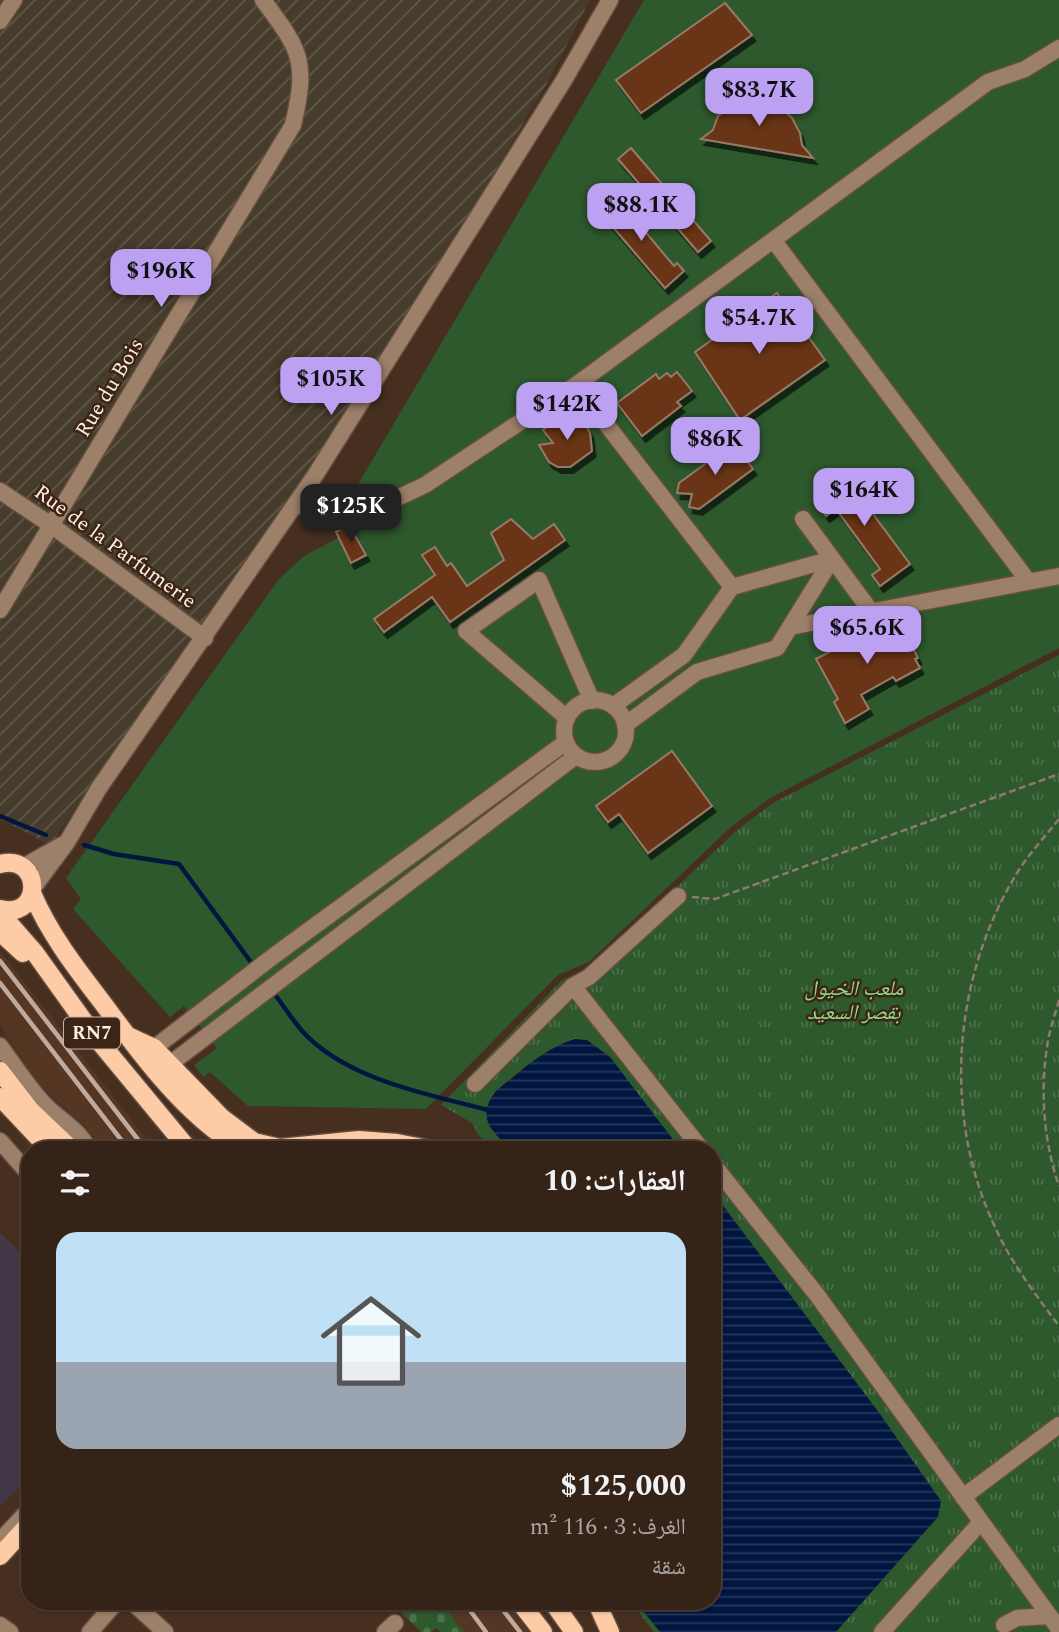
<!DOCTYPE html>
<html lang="ar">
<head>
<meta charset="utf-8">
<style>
  :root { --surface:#352318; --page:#3d2b21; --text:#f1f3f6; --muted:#aaa4a2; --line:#4f4037; --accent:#bca0f2 }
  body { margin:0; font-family:Spectral,"Noto Naskh Arabic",serif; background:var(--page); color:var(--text); direction:rtl; height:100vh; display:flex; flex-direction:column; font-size:26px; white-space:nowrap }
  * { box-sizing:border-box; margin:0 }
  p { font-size:23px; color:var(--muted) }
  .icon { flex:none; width:38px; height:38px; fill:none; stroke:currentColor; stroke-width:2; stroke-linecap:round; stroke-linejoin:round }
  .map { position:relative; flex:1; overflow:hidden; direction:ltr }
  .panel { position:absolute; left:21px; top:1141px; width:700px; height:469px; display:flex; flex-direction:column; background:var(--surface); border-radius:28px; box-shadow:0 2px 5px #0004,0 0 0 2px var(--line); direction:rtl }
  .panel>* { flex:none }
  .price { position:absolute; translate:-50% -60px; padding:0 16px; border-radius:14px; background:var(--accent); color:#111; font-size:23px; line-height:46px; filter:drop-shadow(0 2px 4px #0008) }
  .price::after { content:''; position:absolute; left:50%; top:42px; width:21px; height:16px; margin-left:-10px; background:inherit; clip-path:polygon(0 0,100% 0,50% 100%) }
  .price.active { background:#222; color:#fff }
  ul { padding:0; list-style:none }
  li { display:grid; align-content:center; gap:14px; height:371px; padding:0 35px }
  li span { display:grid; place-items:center; height:217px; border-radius:21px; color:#555 }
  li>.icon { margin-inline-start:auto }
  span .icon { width:126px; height:126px; fill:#fffc; stroke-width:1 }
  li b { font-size:30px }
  h2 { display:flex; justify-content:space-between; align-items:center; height:84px; padding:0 35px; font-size:30px }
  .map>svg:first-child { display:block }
  .built { fill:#553623 }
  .industrial { fill:url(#industrial-furrows) }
  .medical { fill:#433848 }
  .green { fill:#2e592d }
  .cemetery { fill:url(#cemetery-stones) }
  .park { fill:url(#park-tufts) }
  .water { fill:url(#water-rules) }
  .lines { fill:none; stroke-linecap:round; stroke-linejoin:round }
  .stream { stroke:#001640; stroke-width:4.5 }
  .building { fill:#6a3612; stroke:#977a69; stroke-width:2; filter:url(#shadow) }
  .minor-casing { stroke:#644e40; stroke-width:19 }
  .major-casing { stroke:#644e40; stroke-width:21 }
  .path { stroke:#8f7a6d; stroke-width:2.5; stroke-dasharray:7 3.5; stroke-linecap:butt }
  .minor { stroke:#9d8069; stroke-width:16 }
  .major { stroke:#fdcca7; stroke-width:18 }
  .rail { stroke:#beaa9f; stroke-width:4.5 }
  .labels { text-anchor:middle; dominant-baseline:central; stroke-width:5; stroke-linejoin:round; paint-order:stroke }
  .shield { fill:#3d2516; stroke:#c5b2a7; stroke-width:2 }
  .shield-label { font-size:19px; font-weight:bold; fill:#ffeee5 }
  .street-label { font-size:21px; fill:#ffeee5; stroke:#3d2516 }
  .park-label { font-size:21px; font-style:italic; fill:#8edf8c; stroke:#3d2516 }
</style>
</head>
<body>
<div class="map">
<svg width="1059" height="1632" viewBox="0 0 1059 1632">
  <defs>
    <pattern id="industrial-furrows" width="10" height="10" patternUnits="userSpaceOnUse" patternTransform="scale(1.75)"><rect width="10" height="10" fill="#453c2b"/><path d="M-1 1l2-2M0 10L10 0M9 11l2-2" fill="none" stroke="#61584a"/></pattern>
    <pattern id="cemetery-stones" width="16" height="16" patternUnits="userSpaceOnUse" patternTransform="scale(1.75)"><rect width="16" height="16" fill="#2e592d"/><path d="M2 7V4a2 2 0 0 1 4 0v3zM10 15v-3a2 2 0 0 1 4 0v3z" fill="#4d714b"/></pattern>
    <pattern id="park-tufts" width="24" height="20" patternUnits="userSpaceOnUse" patternTransform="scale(1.75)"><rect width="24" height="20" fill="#2e592d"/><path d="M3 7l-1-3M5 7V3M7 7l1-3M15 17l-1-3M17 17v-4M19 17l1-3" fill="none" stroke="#4d714b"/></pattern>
    <pattern id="water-rules" width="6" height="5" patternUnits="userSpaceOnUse" patternTransform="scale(1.75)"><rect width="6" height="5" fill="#001640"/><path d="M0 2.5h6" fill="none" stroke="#26385b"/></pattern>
    <filter id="shadow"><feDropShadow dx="3.5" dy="6" stdDeviation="0" flood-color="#0009"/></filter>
  </defs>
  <rect width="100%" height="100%" fill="#472f20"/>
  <g class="built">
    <polygon points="0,951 155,1150 99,1150 93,1137 86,1127 37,1083 0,1025"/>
    <polygon points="440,1601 505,1601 529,1632 464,1632"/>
  </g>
  <polygon class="industrial" points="0,0 590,0 547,83 374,378 50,845 0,819"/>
  <polygon class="medical" points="0,1233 30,1262 30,1477 0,1506"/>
  <polygon class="green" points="644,0 1059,0 1059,648 770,798 732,826 589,962 558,975 426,1109 248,1106 210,1072 203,1077 194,1065 217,1048 184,1006 170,1017 73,909 81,899 66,878 279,579 304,556 359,527 347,503"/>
  <polygon class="cemetery" points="389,1601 440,1601 464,1632 440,1632 436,1628 431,1632 421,1632"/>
  <polygon class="park" points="1059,655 1059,1632 654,1632 630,1601 712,1601 712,1150 499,1150 479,1136 472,1123 441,1105 561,981 592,967 736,831 773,803"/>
  <g class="water">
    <path d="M575,1039L587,1040L610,1057L681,1150H512C492,1132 475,1118 496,1091C520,1072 544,1048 575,1039Z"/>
    <polygon points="712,1191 880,1414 941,1501 938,1517 836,1632 660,1632 635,1601 712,1601"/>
  </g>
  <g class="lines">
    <g class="stream">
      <polyline points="0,816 46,835"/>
      <polyline points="84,845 114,854 179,864 253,965"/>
      <path d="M273,992C283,1005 292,1019 302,1031C347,1080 427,1094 488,1110"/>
    </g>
  </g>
  <g class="building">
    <polygon points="725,3 752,35 641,113 616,80"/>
    <polygon points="761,93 766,101 778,106 792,118 800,133 802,145 813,158 701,139 713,130 718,116 732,106"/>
    <polygon points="631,148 711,241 698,252 618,159"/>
    <polygon points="617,198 674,266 677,263 684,271 665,288 600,212"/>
    <polygon points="777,293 825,360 740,420 695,352"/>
    <polygon points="677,372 692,391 677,402 681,406 642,436 617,403 656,374 659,379 667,373 671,377"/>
    <polygon points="564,414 581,420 586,425 590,433 592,451 570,467 558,467 549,462 539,445 553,443 543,430"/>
    <polygon points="734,443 753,469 699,509 689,507 692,494 677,493 679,483"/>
    <polygon points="835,478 839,484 847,479 910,564 880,586 872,575 880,569 836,509 826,516 816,501 823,496 818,490"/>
    <polygon points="511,519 533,539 554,524 565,540 450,622 432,597 384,632 374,619 435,575 422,555 435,547 447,566 451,563 467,586 504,560 491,533"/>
    <polygon points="349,525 366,555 351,563 336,532"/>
    <polygon points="891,619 895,626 900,623 918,658 915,659 920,668 896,681 893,677 861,695 869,709 845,723 834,702 838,699 816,659 845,644 843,641 857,633 859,636"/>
    <polygon points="672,751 712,806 648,853 619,814 608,822 596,806"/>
  </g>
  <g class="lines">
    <g class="minor-casing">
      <g id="minor">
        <polyline points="0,21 14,0"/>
        <polyline points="774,241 1028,581"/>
        <polyline points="576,385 732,587"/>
        <polyline points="0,491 51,525 205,638"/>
        <polyline points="295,505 324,512 344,511 391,501 425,485 576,385 988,82 1025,69 1059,48"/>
        <polyline points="803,519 870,610"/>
        <path d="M0,610L293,125C308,61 301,51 263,0"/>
        <polyline points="790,627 1059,576"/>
        <circle cx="595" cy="731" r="31"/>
        <polyline points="613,706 684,655 732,587 832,559"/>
        <polyline points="567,718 466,631 539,580 592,701"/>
        <polyline points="625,725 697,672 777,648 832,559"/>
        <polyline points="23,867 62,845"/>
        <polyline points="33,888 67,842 99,788 314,477 564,80 610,0"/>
        <polyline points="573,986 702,1150"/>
        <path d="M0,1046C15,1066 29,1089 47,1107C62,1121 80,1131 89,1150"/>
        <polyline points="154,1048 275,955 566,742"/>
        <polyline points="170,1064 576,756"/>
        <polyline points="475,1084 573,986 589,977 678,896"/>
        <polyline points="0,1141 30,1175"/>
        <polyline points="712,1163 817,1295 1059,1629"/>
        <polyline points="963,1497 1059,1425"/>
        <polyline points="0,1541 30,1509"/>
        <polyline points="131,1601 165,1632"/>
        <polyline points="0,1625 10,1632"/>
        <polyline points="1004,1625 1017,1618 1049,1616"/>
        <polyline points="90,1632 117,1601"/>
        <polyline points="385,1632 395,1623"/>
        <polyline points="882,1632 981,1522"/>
      </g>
    </g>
    <g class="major-casing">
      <g id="major">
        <path d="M0,864C42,853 44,920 0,909"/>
        <path d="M32,893C49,933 75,967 102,1002C139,1052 184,1114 238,1146"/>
        <polyline points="0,913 35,953 93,1034 189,1150"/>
        <polyline points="0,932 23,953"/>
        <polyline points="128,1036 154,1048 222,1118 254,1142 280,1148 359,1140 397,1143 433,1150"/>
        <polyline points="0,1071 30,1110 72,1150"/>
        <polyline points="0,1097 50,1150"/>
        <polyline points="0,1556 30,1523"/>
        <polyline points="519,1601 543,1632"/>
        <polyline points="552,1601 574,1632"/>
        <polyline points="596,1601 610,1632"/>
      </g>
    </g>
    <g class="path">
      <path d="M1059,819C1044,838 1026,857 1014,878C952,983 943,1117 995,1227C1011,1263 1036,1295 1059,1326"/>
      <polyline points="692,897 715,899 1059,774"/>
      <path d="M1059,1000C1055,1015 1049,1031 1047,1047C1040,1093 1044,1143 1059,1186"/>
    </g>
    <use href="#minor" class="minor"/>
    <use href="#major" class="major"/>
    <g class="rail">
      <polyline points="0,961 146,1150"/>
      <polyline points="0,983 129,1150"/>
      <polyline points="463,1601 486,1632"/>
      <polyline points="496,1601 520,1632"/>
    </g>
  </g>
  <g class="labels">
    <rect class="shield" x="64" y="1017.5" width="56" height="31" rx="5"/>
    <g class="shield-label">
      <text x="92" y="1033">RN7</text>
    </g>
    <g class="street-label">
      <text transform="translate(110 388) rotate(-59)">Rue du Bois</text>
      <text transform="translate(115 547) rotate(36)">Rue de la Parfumerie</text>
    </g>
    <g class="park-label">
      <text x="854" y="989">ملعب الخيول<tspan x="854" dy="24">بقصر السعيد</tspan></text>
    </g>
  </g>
</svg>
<b class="price" style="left:759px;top:128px">$83.7K</b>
<b class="price" style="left:641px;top:243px">$88.1K</b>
<b class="price" style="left:161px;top:309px">$196K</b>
<b class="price" style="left:759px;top:356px">$54.7K</b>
<b class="price" style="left:331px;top:417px">$105K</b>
<b class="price" style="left:567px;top:442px">$142K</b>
<b class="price" style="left:715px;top:477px">$86K</b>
<b class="price" style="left:864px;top:528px">$164K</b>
<b class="price active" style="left:351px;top:544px">$125K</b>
<b class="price" style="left:867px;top:666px">$65.6K</b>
<section class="panel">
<h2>العقارات: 10<svg class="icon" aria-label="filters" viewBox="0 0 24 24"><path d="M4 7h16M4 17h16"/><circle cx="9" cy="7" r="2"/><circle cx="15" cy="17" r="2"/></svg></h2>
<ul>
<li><span style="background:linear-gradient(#bfe0f5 60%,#9aa5b1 0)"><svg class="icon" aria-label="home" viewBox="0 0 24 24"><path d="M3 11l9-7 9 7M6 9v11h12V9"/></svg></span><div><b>$125,000</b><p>الغرف: 3 · 116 m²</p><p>شقة</p></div></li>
</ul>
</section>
</div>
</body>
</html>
